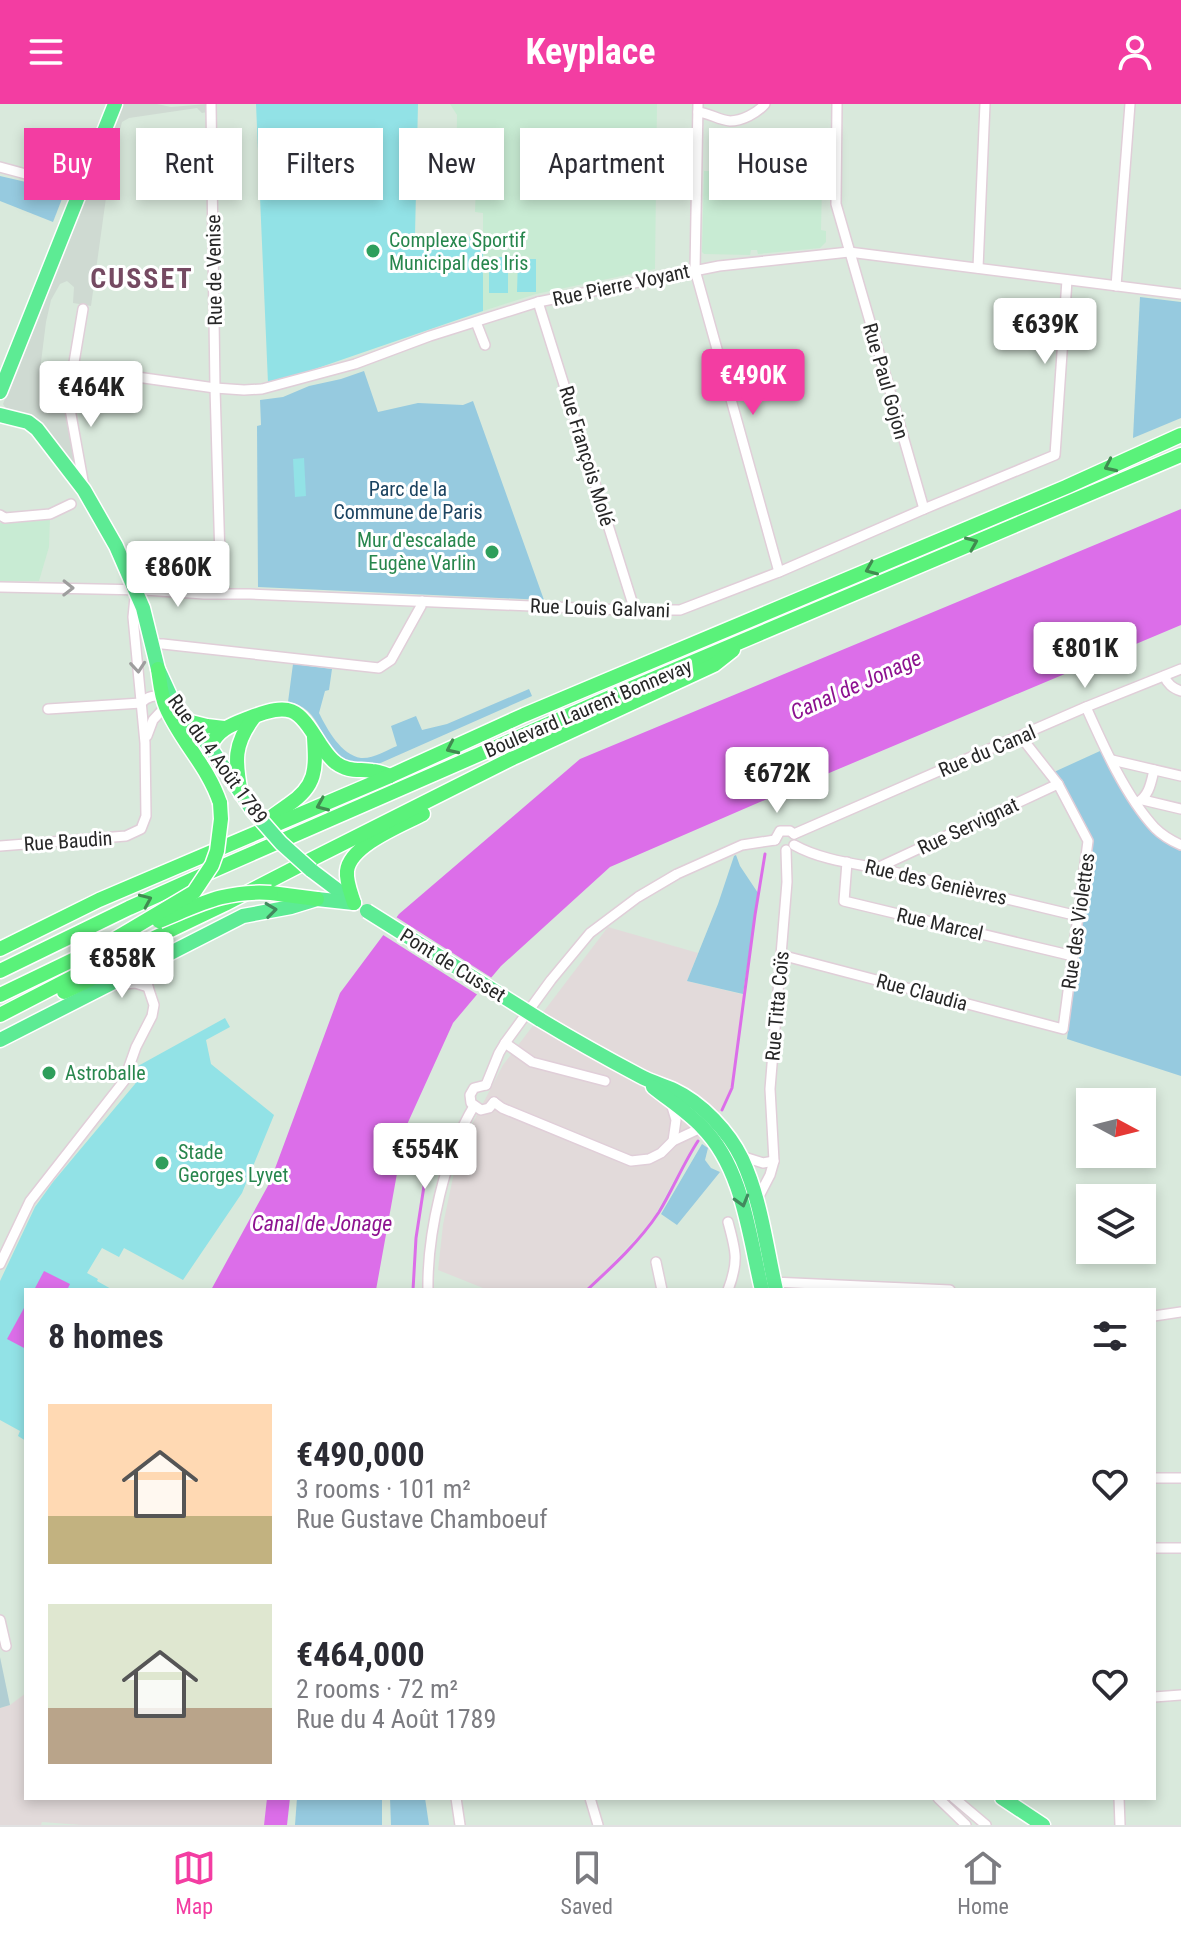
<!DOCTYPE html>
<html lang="en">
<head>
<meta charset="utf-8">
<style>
  :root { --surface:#fff; --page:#f2f2f3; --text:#2b2b33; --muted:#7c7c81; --line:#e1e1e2; --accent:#f33da2 }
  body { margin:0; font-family:"Roboto Condensed",sans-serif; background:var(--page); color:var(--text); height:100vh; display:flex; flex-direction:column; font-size:30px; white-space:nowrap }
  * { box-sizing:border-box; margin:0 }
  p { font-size:26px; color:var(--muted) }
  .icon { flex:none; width:44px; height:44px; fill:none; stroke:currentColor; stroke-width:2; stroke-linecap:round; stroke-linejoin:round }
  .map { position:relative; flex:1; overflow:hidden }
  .side { position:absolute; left:24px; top:1184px; width:1132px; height:512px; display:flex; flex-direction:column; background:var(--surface); border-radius:0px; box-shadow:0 4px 12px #0003 }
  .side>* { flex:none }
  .hud { position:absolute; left:24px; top:24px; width:1134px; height:72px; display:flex; gap:16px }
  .needle { width:52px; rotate:97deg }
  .tools { position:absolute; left:1076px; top:984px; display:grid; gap:16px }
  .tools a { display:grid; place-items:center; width:80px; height:80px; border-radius:0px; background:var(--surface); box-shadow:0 4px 12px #0003; font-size:40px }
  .price { position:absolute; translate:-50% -68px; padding:0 18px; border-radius:8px; background:#fff; color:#222; font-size:26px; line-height:52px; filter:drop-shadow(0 2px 4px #0008) }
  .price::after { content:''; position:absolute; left:50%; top:48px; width:24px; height:18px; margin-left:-12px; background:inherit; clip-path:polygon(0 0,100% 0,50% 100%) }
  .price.on { background:var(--accent); color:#fff }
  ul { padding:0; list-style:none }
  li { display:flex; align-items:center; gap:24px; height:200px; padding:0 24px }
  li span { display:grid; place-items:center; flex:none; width:224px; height:160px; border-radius:0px; color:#555 }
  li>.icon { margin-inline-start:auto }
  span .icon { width:96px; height:96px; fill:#fffc; stroke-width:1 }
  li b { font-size:34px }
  h2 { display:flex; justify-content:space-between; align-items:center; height:96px; padding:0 24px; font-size:34px }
  .pill { padding:0 28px; border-radius:0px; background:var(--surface); box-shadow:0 4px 12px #0003; font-size:28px; line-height:72px }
  .pill.on { background:var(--accent); color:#fff }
  header { display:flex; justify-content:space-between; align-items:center; height:104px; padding:0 24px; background:var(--accent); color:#fff; font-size:36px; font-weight:700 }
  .tabs { display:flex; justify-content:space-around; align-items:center; height:112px; border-top:2px solid var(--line); background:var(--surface); font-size:22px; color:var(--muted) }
  .tabs a { display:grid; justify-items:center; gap:4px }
  .tabs .on { color:var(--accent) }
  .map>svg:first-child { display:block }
  .industrial { fill:#e2dada }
  .education { fill:#c8ebd3 }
  .green { fill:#96cadf }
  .cemetery { fill:#b1ced3 }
  .pitch { fill:#92e2e6 }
  .plaza { fill:#cfdad2 }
  .water { fill:#dc6ee9 }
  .pier { fill:#d9e9dc }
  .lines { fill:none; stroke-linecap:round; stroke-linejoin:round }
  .stream { stroke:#dc6ee9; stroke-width:3 }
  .minor-casing { stroke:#e0ced8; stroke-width:12 }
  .primary-casing { stroke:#fff; stroke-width:17 }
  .trunk-casing { stroke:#fff; stroke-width:17 }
  .minor { stroke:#fff; stroke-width:9 }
  .primary { stroke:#5deb94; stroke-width:14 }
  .trunk { stroke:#5af27a; stroke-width:14 }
  .primary-bridge-casing { stroke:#fff; stroke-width:17; stroke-linecap:butt }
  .trunk-bridge-casing { stroke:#fff; stroke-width:17; stroke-linecap:butt }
  .primary-bridge { stroke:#5deb94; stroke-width:14 }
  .trunk-bridge { stroke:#5af27a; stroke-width:14 }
  .oneway { stroke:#408c50 }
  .oneway2 { stroke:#9e9e9e }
  .oneway3 { stroke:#42895e }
  .leisure-dot { fill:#2e9e5b; stroke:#fff; stroke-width:3 }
  .labels { text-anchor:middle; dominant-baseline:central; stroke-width:6; stroke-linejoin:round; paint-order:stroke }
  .leisure-label { font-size:20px; fill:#27864d; stroke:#fff; text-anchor:start }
  .street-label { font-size:20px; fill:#272727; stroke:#fff }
  .park-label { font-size:20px; fill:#1b4360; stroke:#fff }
  .water-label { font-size:22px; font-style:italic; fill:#8d1290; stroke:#fff }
  .district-label { font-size:28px; font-weight:bold; letter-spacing:2px; fill:#754a62; stroke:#fff }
</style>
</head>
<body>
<header><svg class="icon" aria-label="menu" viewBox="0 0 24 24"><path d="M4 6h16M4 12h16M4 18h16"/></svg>Keyplace<svg class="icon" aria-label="person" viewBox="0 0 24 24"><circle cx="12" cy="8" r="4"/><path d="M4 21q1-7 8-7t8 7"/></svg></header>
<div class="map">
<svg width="1181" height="1721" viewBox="0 0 1181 1721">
  <rect width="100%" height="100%" fill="#d9e9dc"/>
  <g class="industrial">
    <polygon points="608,823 698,849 687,877 745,891 733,978 725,1000 690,1047 655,1111 643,1127 586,1186 488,1186 438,1166 443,1121 459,1045 503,961"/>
    <polygon points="26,1589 26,1694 267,1694 264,1721 82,1721 42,1718 41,1721 0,1721 0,1604 10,1601"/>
  </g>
  <g class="education">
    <polygon points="450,0 657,0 655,165 536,190 483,207 483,109 475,108 476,80 460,79 456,74 457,11"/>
    <polygon points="704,67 827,69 827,79 822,80 821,126 826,127 826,138 820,144 758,150 757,146 751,146 750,151 704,150 702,148"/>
    <polygon points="50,414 49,443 39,477 0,477 0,419"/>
  </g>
  <g class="green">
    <polygon points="0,72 65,87 53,118 0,97"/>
    <polygon points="1140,193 1181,198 1181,314 1133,334"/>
    <polygon points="364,267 378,308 418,299 463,301 473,297 544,496 258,483 257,322 261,321 260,296 283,293 309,282 341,275"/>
    <path d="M293,560L332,565L329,586L325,587L319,609C327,625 341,651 361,654C373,655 387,646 397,642L391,622L416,612L422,626L447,620L529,585L532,592L376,661C365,661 354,661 344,655C319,641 322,603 288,598Z"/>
    <path d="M1100,647L1102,648C1118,673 1130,710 1154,728C1162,735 1172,740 1181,745V972L1067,935L1091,739L1054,668Z"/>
    <polygon points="736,751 740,762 758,789 743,890 687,877 718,800 734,752"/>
    <polygon points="702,1040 708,1044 705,1056 711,1064 720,1068 677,1121 661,1110"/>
    <polygon points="297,1694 382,1694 382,1721 295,1721"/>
    <polygon points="390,1694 425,1694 429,1721 391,1721"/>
  </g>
  <polygon class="cemetery" points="0,1553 10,1601 0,1604"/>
  <g class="pitch">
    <polygon points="256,0 418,0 415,131 483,133 483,207 283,276 268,279"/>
    <rect x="489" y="153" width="19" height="36"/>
    <polygon points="518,155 536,155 536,188 517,188"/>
    <polygon points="304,354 306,392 295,393 293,355"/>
    <polygon points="225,914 230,923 206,936 211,960 274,1011 242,1089 183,1176 124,1144 119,1153 102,1144 87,1169 98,1175 97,1177 113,1186 26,1186 26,1337 18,1332 20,1327 0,1316 0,1177 35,1103 53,1078 135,980 142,968 138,962"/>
  </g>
  <polygon class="plaza" points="122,0 157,0 171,3 207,0 207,8 202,9 197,4 129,14 122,18 110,65 91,202 73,199 74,183 67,177 60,180 51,196 46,218 40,266 53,274 68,275 79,367 39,316 32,311 7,306 3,300"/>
  <g class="water">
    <polygon points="1181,405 1181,521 753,701 610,763 501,862 453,919 405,1025 376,1186 211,1186 270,1078 340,889 399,810 580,655"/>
    <polygon points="44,1167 70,1180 67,1186 34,1186"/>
    <polygon points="24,1204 26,1204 26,1245 7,1235"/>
    <polygon points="267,1694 290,1694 287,1721 264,1721"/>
  </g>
  <polygon class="pier" points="393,811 495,876 481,893 380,829"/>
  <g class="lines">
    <g class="stream">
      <polyline points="722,1006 732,984 755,811 765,750"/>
      <polyline points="430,1055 438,1029"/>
      <polyline points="413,1186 416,1134 426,1069"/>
      <path d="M587,1186C613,1162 640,1137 659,1108C673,1085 683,1060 698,1037"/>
    </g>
    <g class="minor-casing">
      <g id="minor">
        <polyline points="211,0 215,284 221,489"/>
        <polyline points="698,0 695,166 779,468"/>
        <polyline points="837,0 836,100 924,405"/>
        <path d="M698,8C709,9 719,16 730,17C742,17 757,9 765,0"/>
        <polyline points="0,63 81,85"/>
        <polyline points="978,164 985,0"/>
        <polyline points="1116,182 1130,0"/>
        <polyline points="538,198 635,507"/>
        <polyline points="83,205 68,294 84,382"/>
        <polyline points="476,218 485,241"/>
        <polyline points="73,264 215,284 244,286 262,285 355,260 430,232 538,198 719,162 849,148 1181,190"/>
        <polyline points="0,411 5,414 50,410 71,400"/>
        <polyline points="0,483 144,486 204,490 250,490 624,506 680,506 779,468 924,405 1055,351 1067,176"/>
        <polyline points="153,540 163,540 379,564 391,556 421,502 422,497"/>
        <path d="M1164,572C1168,580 1172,584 1181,587"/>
        <path d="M1086,603C1103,641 1126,693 1155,724C1162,731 1172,737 1181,741"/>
        <path d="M48,605L141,599C148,592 154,591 163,593"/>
        <polyline points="147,632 153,616 166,602"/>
        <polyline points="1112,656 1181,672"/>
        <polyline points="1143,696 1181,705"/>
        <path d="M1136,699C1149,693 1151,679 1154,666"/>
        <polyline points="794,730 1086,603 1181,565"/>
        <polyline points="775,736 780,727 790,727 794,730"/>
        <path d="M794,741C819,755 850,759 877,764L1078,812"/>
        <polyline points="0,742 126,732 141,725 146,712 145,639 133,513 135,493"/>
        <polyline points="847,758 844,797 1073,852"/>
        <polyline points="877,764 1058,680"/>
        <polyline points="781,851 1063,925 1088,737 1058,680 1021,633"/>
        <polyline points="116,881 135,879 148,883"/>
        <polyline points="505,939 532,958 605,977"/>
        <polyline points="486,981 499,949 505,939 551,876 590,829 638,793 677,770 742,741 775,736"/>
        <polyline points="486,981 474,984 470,991 471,999 481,1006 489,1004 494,998"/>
        <polyline points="670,996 676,1016 673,1037"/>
        <polyline points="494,998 502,1004 631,1057 649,1055 661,1049 673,1037 703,1023"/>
        <polyline points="741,1052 763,1059 774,1057"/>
        <polyline points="757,1096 770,1071 774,1057 770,985 787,778 786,746"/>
        <path d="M728,1118C736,1147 739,1157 728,1186"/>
        <polyline points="656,1158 662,1186"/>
        <polyline points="0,1160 30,1097 124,977 136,943 152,912 154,901 148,883 145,862"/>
        <polyline points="772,1178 950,1186"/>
        <path d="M428,1186C427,1130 445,1050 474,1002"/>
        <polyline points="1154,1212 1181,1208"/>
        <polyline points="1154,1374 1181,1374"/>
        <polyline points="1154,1444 1181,1444"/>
        <polyline points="0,1516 6,1542"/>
        <polyline points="1154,1593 1181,1591"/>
        <polyline points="456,1694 460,1721"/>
        <polyline points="590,1694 598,1721"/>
        <polyline points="938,1694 966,1721"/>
        <polyline points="954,1694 986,1721"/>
        <polyline points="1119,1694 1120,1721"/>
      </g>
    </g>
    <g class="primary-casing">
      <g id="primary">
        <polyline points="0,288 115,0"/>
        <polyline points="0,311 28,318 37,325 84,386 116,442 143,504 158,565 174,600 210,643 253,707"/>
        <polyline points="311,766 352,797"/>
        <path d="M539,915C572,935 606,954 640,972C651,978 663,981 674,986C702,999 729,1028 742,1055C761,1096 766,1142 776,1186"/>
        <polyline points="0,936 243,812 291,803 317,795 354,799"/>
        <path d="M653,983C669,996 688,1008 702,1023C743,1064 749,1132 762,1186"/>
        <polyline points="1002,1694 1043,1721"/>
      </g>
    </g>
    <g class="trunk-casing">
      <g id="trunk">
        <path d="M158,565C160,578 161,592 166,603C181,638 208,662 220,699"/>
        <polyline points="187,617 207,622 224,624"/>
        <path d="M210,643C218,625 231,621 249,614C291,598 297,603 320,640C325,647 329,654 336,659C348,668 359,665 372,667C378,667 385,670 390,672"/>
        <path d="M241,690C235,657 233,641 254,613"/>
        <path d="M262,721C270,713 279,708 288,701C317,682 316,665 314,633"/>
        <polyline points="271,789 317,795"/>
        <path d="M354,799C351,789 346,778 347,767C350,741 402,721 423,710"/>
        <polyline points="0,845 99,796 390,672 524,611 1066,383 1181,331"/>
        <polyline points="0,867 129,804 196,774 615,591 1181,351"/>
        <polyline points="64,888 118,862"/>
        <polyline points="0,891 108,839"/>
        <polyline points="0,911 79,870 225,800 312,755 513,654 714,561 733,546"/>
      </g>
    </g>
    <use href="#minor" class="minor"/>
    <use href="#primary" class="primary"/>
    <use href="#trunk" class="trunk"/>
    <g class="primary-bridge-casing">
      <g id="primary-bridge">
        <polyline points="253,707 281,739 311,766"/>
        <polyline points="367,807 539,915"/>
      </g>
    </g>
    <g class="trunk-bridge-casing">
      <g id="trunk-bridge">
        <path d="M159,817C201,800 225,786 271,789"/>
        <polyline points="108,839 194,788 212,761 217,747 221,715 220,699"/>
      </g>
    </g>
    <use href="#primary-bridge" class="primary-bridge"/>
    <use href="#trunk-bridge" class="trunk-bridge"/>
  </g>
  <defs><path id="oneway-chevron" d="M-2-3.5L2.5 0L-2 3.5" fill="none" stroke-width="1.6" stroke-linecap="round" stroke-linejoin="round" transform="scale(2)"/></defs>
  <g class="oneway">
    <use href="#oneway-chevron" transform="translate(1110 362) rotate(155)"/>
    <use href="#oneway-chevron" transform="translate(972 439) rotate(-23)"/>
    <use href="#oneway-chevron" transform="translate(871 465) rotate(157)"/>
    <use href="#oneway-chevron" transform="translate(452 644) rotate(155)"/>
    <use href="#oneway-chevron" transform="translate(322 701) rotate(157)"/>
    <use href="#oneway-chevron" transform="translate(146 796) rotate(-24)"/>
  </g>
  <g class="oneway2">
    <use href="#oneway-chevron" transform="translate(68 484) rotate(1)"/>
    <use href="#oneway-chevron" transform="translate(138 563) rotate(85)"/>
  </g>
  <g class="oneway3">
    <use href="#oneway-chevron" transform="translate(271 806) rotate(-7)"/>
    <use href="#oneway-chevron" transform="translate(742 1097) rotate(74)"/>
  </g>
  <g class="leisure-dot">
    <circle cx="373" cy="147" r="8"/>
    <circle cx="492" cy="448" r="8"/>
    <circle cx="49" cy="969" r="8"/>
    <circle cx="162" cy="1059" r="8"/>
  </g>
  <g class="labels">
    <g class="leisure-label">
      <text x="389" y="136">Complexe Sportif<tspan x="389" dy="23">Municipal des Iris</tspan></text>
      <text x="476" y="436" text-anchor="end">Mur d'escalade<tspan x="476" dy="23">Eugène Varlin</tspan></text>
      <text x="65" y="969">Astroballe</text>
      <text x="178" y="1048">Stade<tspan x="178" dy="23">Georges Lyvet</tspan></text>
    </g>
    <g class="street-label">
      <text transform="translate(214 166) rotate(-91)">Rue de Venise</text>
      <text transform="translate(621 181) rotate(-12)">Rue Pierre Voyant</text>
      <text transform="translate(886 277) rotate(74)">Rue Paul Gojon</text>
      <text transform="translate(587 352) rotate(73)">Rue François Molé</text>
      <text transform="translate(600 504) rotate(2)">Rue Louis Galvani</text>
      <text transform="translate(588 604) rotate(-23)">Boulevard Laurent Bonnevay</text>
      <text transform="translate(987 647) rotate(-23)">Rue du Canal</text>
      <text transform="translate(218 655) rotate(54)">Rue du 4 Août 1789</text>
      <text transform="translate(968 722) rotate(-25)">Rue Servignat</text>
      <text transform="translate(68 737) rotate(-4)">Rue Baudin</text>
      <text transform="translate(936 778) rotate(13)">Rue des Genièvres</text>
      <text transform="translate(1078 817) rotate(-82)">Rue des Violettes</text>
      <text transform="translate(940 820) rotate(13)">Rue Marcel</text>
      <text transform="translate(453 861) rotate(32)">Pont de Cusset</text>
      <text transform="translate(922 888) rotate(15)">Rue Claudia</text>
      <text transform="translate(777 902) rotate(-85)">Rue Titta Coïs</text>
    </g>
    <g class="park-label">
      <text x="408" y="385">Parc de la<tspan x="408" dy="23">Commune de Paris</tspan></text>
    </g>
    <g class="water-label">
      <text transform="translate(856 581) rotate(-24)">Canal de Jonage</text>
      <text x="322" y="1119">Canal de Jonage</text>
    </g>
    <g class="district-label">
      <text x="142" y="174">CUSSET</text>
    </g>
  </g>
</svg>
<div class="tools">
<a><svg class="needle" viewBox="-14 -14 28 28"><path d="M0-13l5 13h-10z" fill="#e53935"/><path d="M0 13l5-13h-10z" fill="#7c7c81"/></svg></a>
<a><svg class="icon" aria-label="layers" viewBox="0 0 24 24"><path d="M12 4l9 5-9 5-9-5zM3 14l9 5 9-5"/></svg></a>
</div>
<b class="price" style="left:1045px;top:262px">€639K</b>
<b class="price on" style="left:753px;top:313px">€490K</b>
<b class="price" style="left:91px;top:325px">€464K</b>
<b class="price" style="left:178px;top:505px">€860K</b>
<b class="price" style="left:1085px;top:586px">€801K</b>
<b class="price" style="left:777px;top:711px">€672K</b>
<b class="price" style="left:122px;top:896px">€858K</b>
<b class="price" style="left:425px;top:1087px">€554K</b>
<div class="hud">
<a class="pill on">Buy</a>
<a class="pill">Rent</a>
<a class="pill">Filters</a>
<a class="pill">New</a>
<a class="pill">Apartment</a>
<a class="pill">House</a>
</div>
<section class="side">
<h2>8 homes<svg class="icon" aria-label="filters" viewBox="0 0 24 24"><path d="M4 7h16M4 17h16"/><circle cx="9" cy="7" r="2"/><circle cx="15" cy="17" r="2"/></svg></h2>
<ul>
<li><span style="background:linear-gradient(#ffd9b3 70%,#c2b280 0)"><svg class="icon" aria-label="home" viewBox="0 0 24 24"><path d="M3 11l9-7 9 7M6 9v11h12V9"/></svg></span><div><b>€490,000</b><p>3 rooms · 101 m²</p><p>Rue Gustave Chamboeuf</p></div><svg class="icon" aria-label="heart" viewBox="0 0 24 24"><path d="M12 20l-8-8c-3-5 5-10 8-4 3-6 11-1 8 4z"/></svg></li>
<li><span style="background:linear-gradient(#dfe7d0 65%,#b9a48a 0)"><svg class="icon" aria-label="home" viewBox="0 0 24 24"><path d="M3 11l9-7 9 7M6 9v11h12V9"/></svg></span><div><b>€464,000</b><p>2 rooms · 72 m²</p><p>Rue du 4 Août 1789</p></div><svg class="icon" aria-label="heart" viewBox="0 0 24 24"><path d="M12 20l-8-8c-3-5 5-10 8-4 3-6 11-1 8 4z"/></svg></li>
</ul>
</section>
</div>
<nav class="tabs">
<a class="on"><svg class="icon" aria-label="map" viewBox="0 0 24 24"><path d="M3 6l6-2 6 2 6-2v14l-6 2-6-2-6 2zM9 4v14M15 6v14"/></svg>Map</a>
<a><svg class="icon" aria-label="saved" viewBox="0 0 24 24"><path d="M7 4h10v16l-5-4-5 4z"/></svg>Saved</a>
<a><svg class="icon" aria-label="home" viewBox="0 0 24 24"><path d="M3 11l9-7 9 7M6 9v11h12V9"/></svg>Home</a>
</nav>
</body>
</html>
